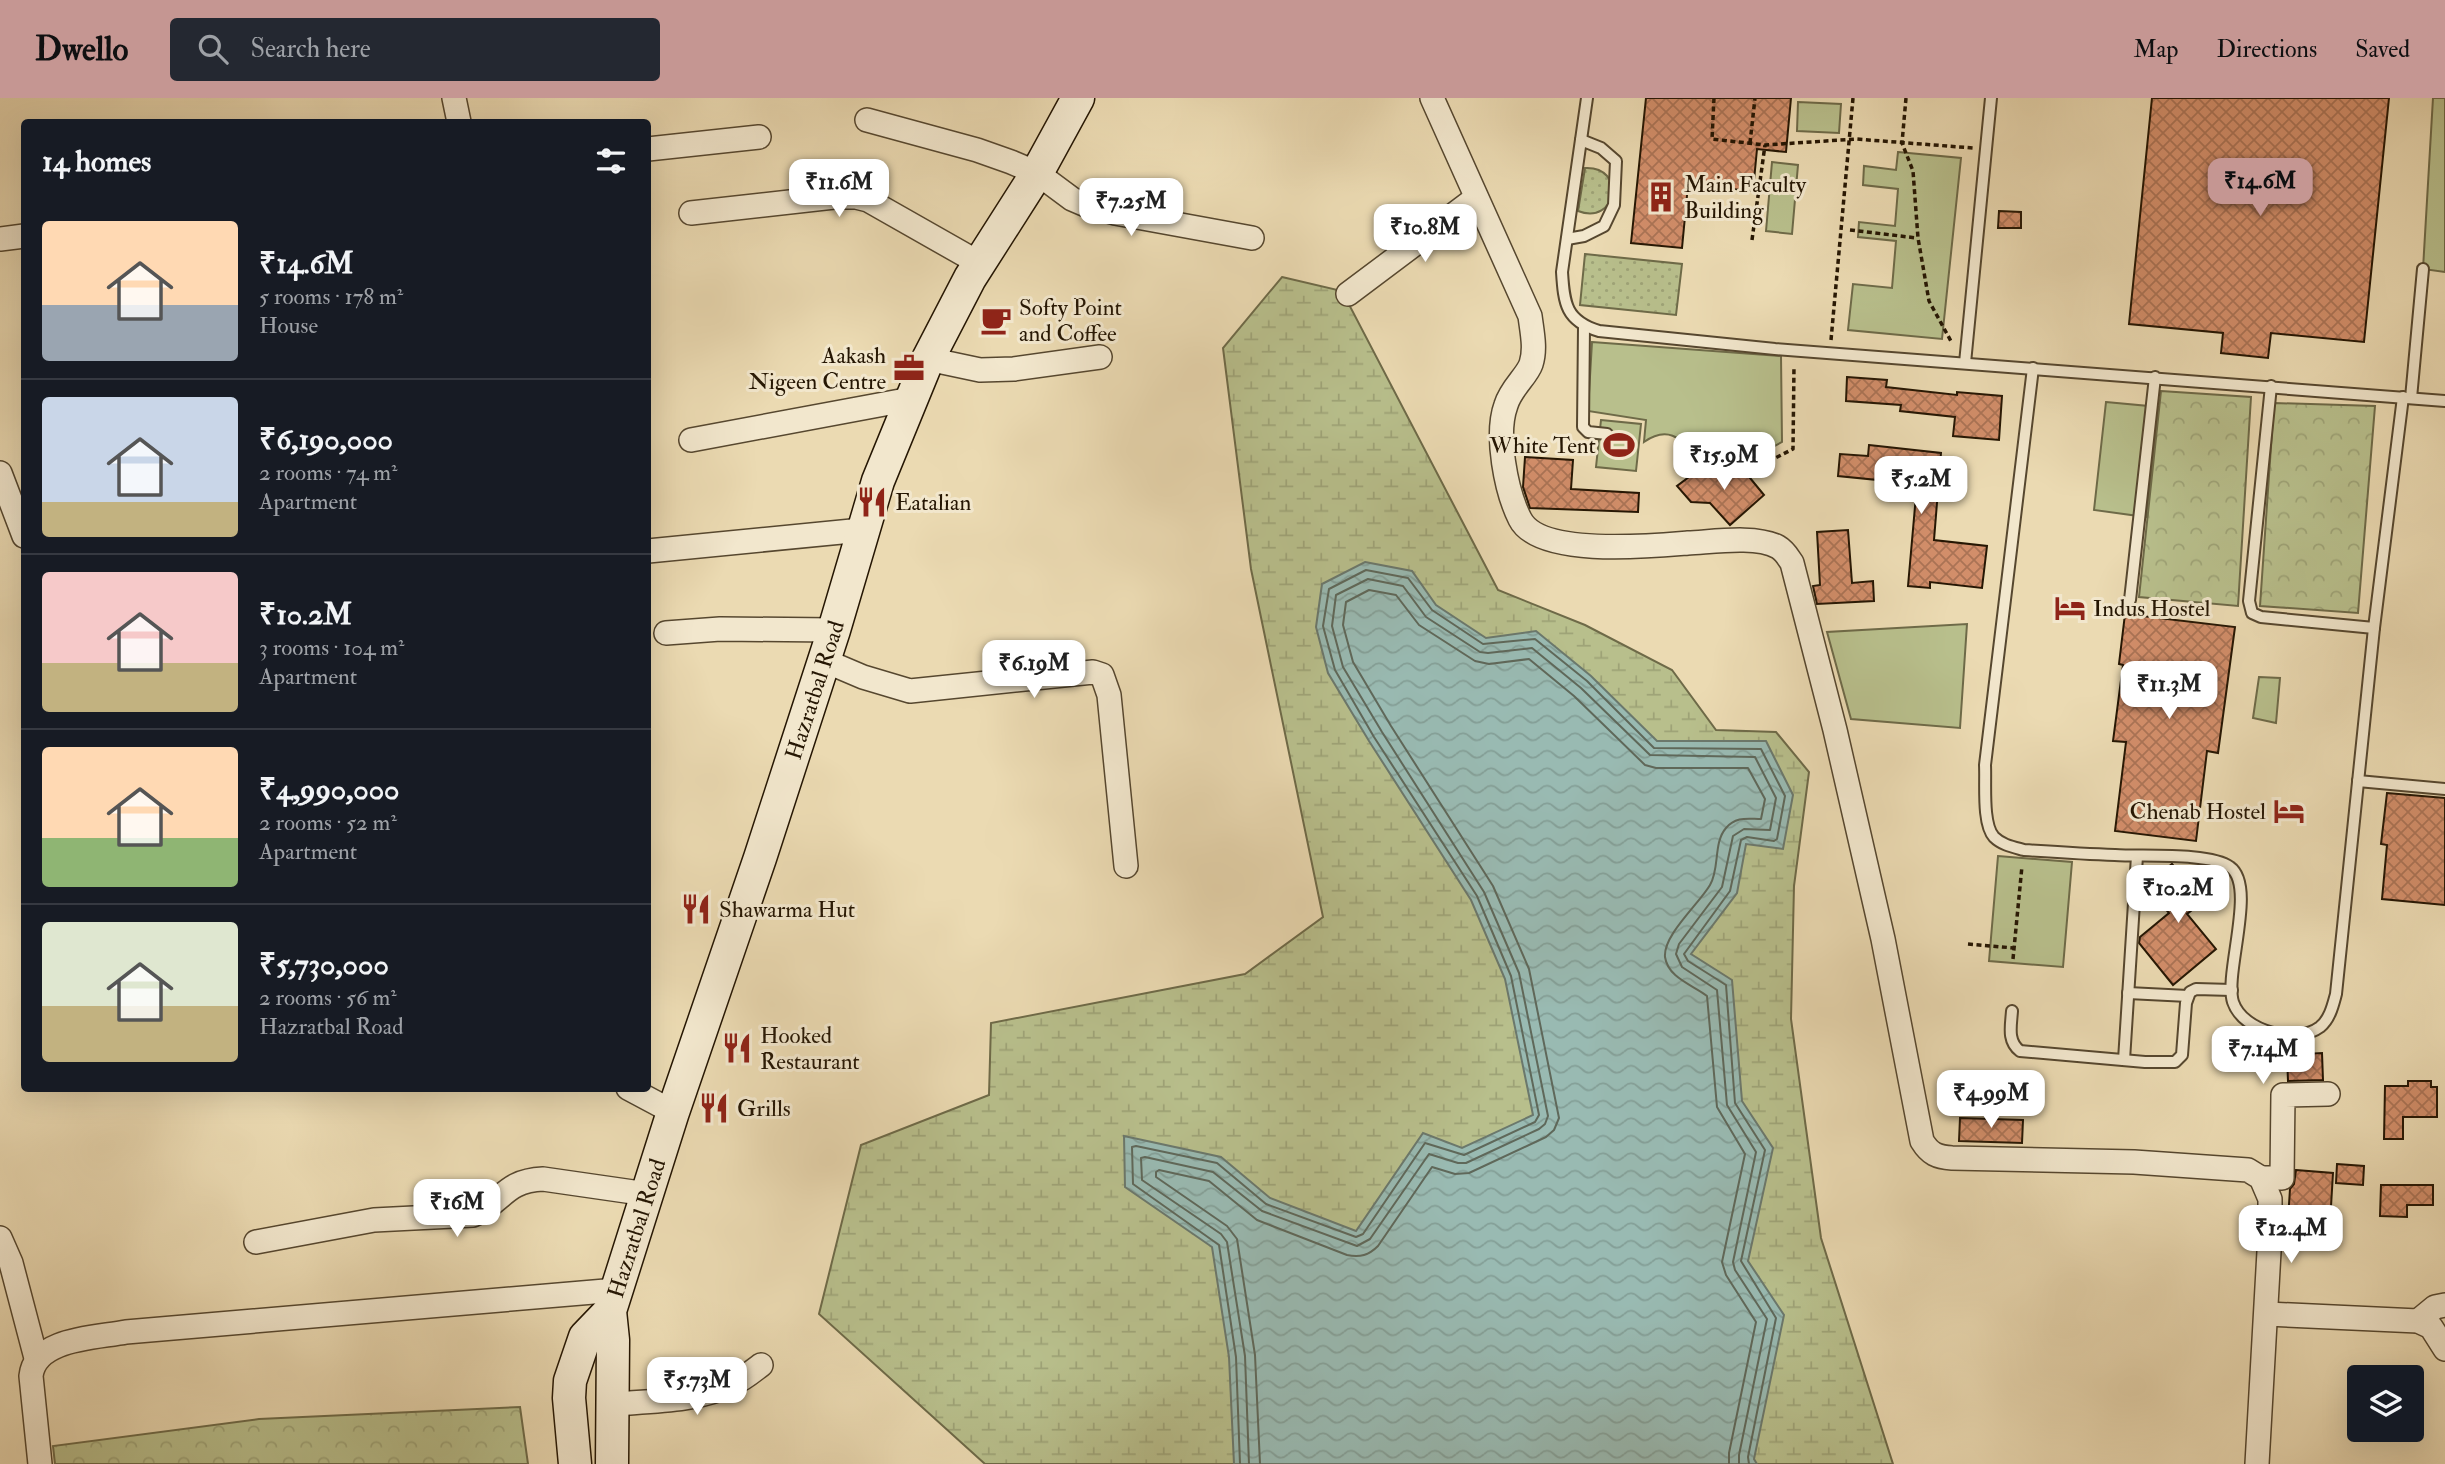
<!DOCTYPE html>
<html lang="en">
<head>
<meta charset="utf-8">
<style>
  :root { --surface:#171b24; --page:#242831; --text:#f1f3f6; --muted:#9ea1a6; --line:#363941; --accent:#c59692 }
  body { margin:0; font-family:"IM FELL Double Pica",serif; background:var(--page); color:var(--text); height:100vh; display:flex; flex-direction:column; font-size:26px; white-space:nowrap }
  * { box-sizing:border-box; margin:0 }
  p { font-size:23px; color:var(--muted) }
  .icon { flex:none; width:38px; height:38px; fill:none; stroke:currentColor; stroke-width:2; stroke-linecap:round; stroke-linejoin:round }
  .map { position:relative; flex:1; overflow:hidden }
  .panel { position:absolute; left:21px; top:21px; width:630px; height:973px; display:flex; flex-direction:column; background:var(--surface); border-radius:7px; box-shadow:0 7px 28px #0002 }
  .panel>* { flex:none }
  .tools { position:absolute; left:2347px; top:1267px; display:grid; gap:14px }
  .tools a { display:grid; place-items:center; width:77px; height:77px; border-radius:7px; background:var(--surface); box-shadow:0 7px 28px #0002; font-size:35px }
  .price { position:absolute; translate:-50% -60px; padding:0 16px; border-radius:14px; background:#fff; color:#222; font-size:23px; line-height:46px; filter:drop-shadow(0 2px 4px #0008) }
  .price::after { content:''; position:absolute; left:50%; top:42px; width:21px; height:16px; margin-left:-10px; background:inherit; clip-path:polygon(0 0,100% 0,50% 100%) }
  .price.current { background:var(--accent); color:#111 }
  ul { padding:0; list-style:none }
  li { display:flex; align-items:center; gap:21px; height:175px; padding:0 21px }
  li+li { border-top:2px solid var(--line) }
  li span { display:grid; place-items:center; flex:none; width:196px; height:140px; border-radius:7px; color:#555 }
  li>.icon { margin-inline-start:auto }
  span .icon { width:84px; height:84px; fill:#fffc; stroke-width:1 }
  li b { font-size:30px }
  h2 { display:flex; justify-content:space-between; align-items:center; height:84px; padding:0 21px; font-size:30px }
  header { display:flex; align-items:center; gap:42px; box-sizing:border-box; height:98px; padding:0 35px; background:var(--accent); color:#111 }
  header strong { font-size:33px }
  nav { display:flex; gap:38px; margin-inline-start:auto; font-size:24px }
  .search { width:490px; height:63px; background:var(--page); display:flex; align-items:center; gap:18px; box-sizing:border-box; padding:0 24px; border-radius:7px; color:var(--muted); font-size:26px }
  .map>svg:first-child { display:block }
  .grass { fill:#b8bf8c; stroke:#6e6a48; stroke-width:2 }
  .wetland { fill:url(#wetland-marsh); stroke:#6e6a48; stroke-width:2 }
  .park { fill:url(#park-crowns); stroke:#6e6a48; stroke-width:2 }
  .garden { fill:url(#garden-dots); stroke:#6e6a48; stroke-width:2 }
  .water { fill:url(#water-waves); stroke:#6b786c; stroke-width:2 }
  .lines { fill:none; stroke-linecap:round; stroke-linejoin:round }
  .shore { stroke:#5f685a; stroke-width:2 }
  .building { fill:url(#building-cross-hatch); stroke:#251603; stroke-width:2 }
  .lane-casing { stroke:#56472f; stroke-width:14 }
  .street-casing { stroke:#56472f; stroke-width:26 }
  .secondary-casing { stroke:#251603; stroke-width:35 }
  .path { stroke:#251603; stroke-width:3.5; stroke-dasharray:5 3.5; stroke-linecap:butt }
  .lane { stroke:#f2e7cd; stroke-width:10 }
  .street { stroke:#f2e7cd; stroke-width:23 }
  .secondary { stroke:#f2e7cd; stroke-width:32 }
  .labels { text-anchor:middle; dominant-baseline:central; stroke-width:6; stroke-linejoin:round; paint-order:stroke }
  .poi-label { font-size:23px; fill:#251603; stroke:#f2e7cd; text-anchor:start }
  .street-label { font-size:23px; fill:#251603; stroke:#f2e7cd }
</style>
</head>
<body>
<header>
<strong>Dwello</strong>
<div class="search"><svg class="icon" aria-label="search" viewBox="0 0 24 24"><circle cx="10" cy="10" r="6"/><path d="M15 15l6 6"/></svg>Search here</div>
<nav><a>Map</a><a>Directions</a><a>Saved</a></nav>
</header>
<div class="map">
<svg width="2445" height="1366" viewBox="0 0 2445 1366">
  <defs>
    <pattern id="wetland-marsh" width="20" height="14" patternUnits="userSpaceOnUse" patternTransform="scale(1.75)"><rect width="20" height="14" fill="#b8bf8c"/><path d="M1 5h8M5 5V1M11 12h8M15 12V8" fill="none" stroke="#9ea377"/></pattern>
    <pattern id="park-crowns" width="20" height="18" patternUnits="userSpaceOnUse" patternTransform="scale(1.75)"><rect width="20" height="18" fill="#b8bf8c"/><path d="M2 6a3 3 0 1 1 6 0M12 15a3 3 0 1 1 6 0" fill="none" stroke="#9ea377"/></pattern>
    <pattern id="garden-dots" width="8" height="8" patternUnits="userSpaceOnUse" patternTransform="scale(1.75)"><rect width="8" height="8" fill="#b8bf8c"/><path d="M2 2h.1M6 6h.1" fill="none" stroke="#9ea377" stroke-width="1.8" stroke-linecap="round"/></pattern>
    <pattern id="water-waves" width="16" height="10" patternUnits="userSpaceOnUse" patternTransform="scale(1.75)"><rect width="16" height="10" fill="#99bab2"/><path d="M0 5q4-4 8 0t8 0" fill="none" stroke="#849f97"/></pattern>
    <pattern id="building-cross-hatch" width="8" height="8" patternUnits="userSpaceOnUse" patternTransform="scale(1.75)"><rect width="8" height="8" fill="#d28e6a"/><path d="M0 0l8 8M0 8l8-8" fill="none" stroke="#aa7355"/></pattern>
  </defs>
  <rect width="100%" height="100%" fill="#ebdab2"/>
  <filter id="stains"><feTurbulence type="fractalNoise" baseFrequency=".00286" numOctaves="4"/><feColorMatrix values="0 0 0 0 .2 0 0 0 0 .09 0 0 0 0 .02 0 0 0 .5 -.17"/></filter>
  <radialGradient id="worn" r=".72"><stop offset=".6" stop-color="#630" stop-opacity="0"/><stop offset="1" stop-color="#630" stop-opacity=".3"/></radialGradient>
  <g class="grass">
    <polygon points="2433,0 2445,0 2445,174 2423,171"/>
    <polygon points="1798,4 1841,6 1839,35 1797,33"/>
    <polygon points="1898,54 1961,60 1942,241 1848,232 1853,186 1892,190 1896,143 1858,139 1859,124 1895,128 1898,91 1863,87 1864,68 1896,72"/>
    <polygon points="1772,64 1798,67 1792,136 1766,133"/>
    <path d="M1592,244L1781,258L1782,344L1749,362L1736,351L1714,366L1686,363C1686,335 1664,330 1644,344L1646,322L1588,313Z"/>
    <polygon points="2106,304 2159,309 2146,419 2094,412"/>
    <polygon points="1601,322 1641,326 1636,373 1596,369"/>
    <polygon points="1967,526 1960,630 1851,621 1827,534"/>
    <polygon points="2259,579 2280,580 2276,625 2253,620"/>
    <polygon points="1998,758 2072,764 2063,869 1989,863"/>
  </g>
  <polygon class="wetland" points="1282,179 1342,193 1498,492 1585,527 1672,572 1716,632 1776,634 1809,674 1794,788 1791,921 1821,1140 1893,1366 985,1366 819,1216 861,1047 989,997 991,925 1245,876 1323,819 1251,471 1223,250"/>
  <g class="park">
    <polygon points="2161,293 2251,299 2238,508 2139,499"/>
    <polygon points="2274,305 2375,308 2358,515 2260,508"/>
    <polygon points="520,1309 528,1366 55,1366 53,1348 259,1321"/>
  </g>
  <g class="garden">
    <path d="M1585,70C1627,68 1617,128 1578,113Z"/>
    <polygon points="1585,156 1682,166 1676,217 1580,207"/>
  </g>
  <polygon class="water" points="1365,464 1412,473 1436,507 1486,540 1536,533 1591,578 1657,643 1766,643 1793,697 1783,751 1746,746 1737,795 1691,856 1732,882 1742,1003 1773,1050 1748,1163 1784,1217 1754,1361 1757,1366 1234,1366 1229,1259 1212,1149 1125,1089 1124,1038 1221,1059 1270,1100 1356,1133 1423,1035 1462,1050 1533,1017 1505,881 1471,802 1369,643 1328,575 1316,529 1322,486"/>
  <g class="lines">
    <g class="shore">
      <polyline points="1240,1366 1236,1259 1219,1147 1133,1086 1132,1049 1136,1048 1217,1065 1266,1106 1356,1139 1363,1136 1425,1045 1464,1057 1535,1024 1539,1017 1511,878 1477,798 1374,639 1335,572 1323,528 1329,491 1366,472 1408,480 1432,512 1483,546 1535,541 1587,583 1654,650 1761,651 1785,698 1777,741 1774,743 1747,739 1741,742 1730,793 1684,856 1688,863 1726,887 1735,1005 1765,1052 1741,1163 1776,1220 1748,1359 1749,1366"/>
      <polyline points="1249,1366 1245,1258 1227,1144 1221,1136 1142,1082 1141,1060 1145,1059 1213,1074 1262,1113 1357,1148 1370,1141 1429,1056 1458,1065 1466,1065 1539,1031 1545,1026 1548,1018 1519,875 1484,794 1382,634 1343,569 1332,528 1336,497 1368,481 1403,488 1426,519 1480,554 1488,555 1532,550 1581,590 1650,657 1755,659 1776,700 1770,732 1744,731 1733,738 1722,789 1679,846 1676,856 1682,869 1717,892 1727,1007 1756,1054 1733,1164 1735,1172 1767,1221 1739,1357 1739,1366"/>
      <path d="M1260,1366L1255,1257L1237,1141L1227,1128L1156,1079V1074L1159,1072L1209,1083L1257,1122L1347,1157C1360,1160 1369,1157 1378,1148L1432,1069L1455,1076L1469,1075L1546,1039L1554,1032L1559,1020L1529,871L1493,788L1391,628L1353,564L1343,527L1346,504L1369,492L1396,497L1419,527L1475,563L1489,566L1529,561L1574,598L1645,667L1656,670H1748L1765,701L1761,721C1748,721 1736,718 1726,730C1713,745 1720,770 1710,787C1699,806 1663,837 1665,859C1668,880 1693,887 1707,898L1717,1009L1745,1056L1722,1164L1726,1177L1756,1224L1729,1355V1366"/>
    </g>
  </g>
  <g class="building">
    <polygon points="1646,0 1791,0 1786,54 1757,51 1753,93 1688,87 1682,150 1631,145"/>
    <polygon points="2152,0 2389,0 2364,244 2271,235 2268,260 2221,255 2223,235 2129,226"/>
    <polygon points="1999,113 2021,114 2021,130 1998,130"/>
    <polygon points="1847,279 1887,282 1886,289 1957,297 1957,294 2002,298 1999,342 1953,338 1955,319 1900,313 1901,307 1846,303"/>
    <polygon points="1869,347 1941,355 1934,442 1987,448 1982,490 1930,484 1930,490 1908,488 1917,386 1838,378 1840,356 1868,358"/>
    <polygon points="1525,359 1573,362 1571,391 1639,395 1638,414 1530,410 1523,389"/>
    <polygon points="1736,363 1764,397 1730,427 1710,405 1691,404 1677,388 1693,376 1720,377"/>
    <polygon points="1848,432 1852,485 1873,483 1874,503 1817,506 1813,488 1820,487 1817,434"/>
    <polygon points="2125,516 2235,529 2218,655 2207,653 2196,743 2115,733 2126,644 2113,643 2123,567 2119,566"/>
    <polygon points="2387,695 2445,700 2445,807 2382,801 2387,747 2381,746"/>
    <polygon points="2172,766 2186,783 2198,773 2215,794 2187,816 2216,851 2173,887 2139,845 2140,839 2169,815 2146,787"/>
    <polygon points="2322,955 2323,982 2288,983 2287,957"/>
    <polygon points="2408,983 2431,983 2431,989 2437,989 2437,1019 2403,1019 2403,1041 2384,1041 2385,988 2408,988"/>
    <polygon points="1960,1020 2023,1022 2022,1045 1959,1043"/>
    <polygon points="2337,1066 2364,1068 2363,1087 2336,1085"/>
    <polygon points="2296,1072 2333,1075 2330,1125 2288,1122 2290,1091 2294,1086"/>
    <polygon points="2381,1087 2433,1087 2433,1107 2407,1107 2407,1119 2380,1118"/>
  </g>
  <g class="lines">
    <g class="lane-casing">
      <g id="lane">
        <path d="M1587,0L1562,174C1564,206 1566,223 1599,233L1775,251L2445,303"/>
        <polyline points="1567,141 1584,138 1604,128 1614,107 1616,63 1601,50 1581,42"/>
        <polyline points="1584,229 1583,329 1588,334 1607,336"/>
        <polyline points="1965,265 1991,0"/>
        <path d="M2033,270L1985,667C1986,685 1982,726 1994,739C2002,747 2013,749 2024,752C2054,754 2084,756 2115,757C2141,759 2210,754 2230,769C2257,788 2224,875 2233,904C2243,934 2296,947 2320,929C2330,921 2333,907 2336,896L2374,530L2403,299"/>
        <polyline points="2271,288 2249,503 2252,515 2261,519 2374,530"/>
        <polyline points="2411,300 2423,171"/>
        <polyline points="2130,502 2155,279"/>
        <polyline points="2358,683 2445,691"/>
        <polyline points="2128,895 2188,898"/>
        <path d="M2012,913C2011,928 2007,943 2020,953L2145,964H2175L2182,957L2186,905L2190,894L2196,891L2232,892"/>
        <polyline points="2124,962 2137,758"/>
      </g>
    </g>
    <g class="street-casing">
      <g id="street">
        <polyline points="454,0 459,24"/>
        <path d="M1432,0L1530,218C1532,234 1536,251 1531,266C1527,278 1511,290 1506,307C1495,337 1506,393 1520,421C1539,459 1651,448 1688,445C1712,444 1756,437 1778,449C1785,453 1788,459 1792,465L1835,632L1883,841L1922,1043C1930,1056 1937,1059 1952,1060L2134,1064L2248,1072L2261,1080L2270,1101V1136L2257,1366"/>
        <polyline points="867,22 977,52 1011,64 1037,75 1072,101 1086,107 1115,115 1252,140"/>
        <polyline points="648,51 759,39"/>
        <polyline points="691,115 834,99 856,99 868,102 979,165"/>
        <polyline points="0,141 24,138"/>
        <polyline points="1348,196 1476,100"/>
        <polyline points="928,261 980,272 1014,271 1100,259"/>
        <polyline points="691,342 911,301"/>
        <polyline points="0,375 24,438"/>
        <polyline points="648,453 862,432"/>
        <polyline points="666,535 720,531 834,532"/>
        <polyline points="823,562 863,579 910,593 1093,574 1102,577 1109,597 1126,768"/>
        <polyline points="628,990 673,1014"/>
        <polyline points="2261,1080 2282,1080 2283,997 2328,996"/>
        <polyline points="0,1140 11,1165 36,1260"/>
        <path d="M256,1144L374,1122L473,1117C504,1104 503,1083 543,1081L647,1096"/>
        <polyline points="2267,1216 2418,1223 2431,1229 2445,1251"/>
        <polyline points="2418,1223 2435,1209 2445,1207"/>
        <path d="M612,1306C652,1303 697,1304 734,1285C744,1281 753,1273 761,1267"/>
        <path d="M40,1366L31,1278C35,1240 96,1240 126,1234L617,1192"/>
      </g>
    </g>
    <g class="secondary-casing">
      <g id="secondary">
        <polyline points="575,1366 569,1300 570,1283 585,1239 610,1213"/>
        <path id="s1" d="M612,1366L613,1242L610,1213L673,1014L760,760L834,532L878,383L928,261L970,180L1037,75L1078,0"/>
      </g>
    </g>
    <g class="path">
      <polyline points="1714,0 1712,41 1765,47 1856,41 1973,50"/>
      <polyline points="1906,0 1902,45 1913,73 1918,140 1929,203 1952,245"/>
      <polyline points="1750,45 1755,0"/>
      <polyline points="1850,132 1917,140"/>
      <polyline points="1752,142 1765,47"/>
      <polyline points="1831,242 1853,0"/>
      <polyline points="1746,375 1793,351 1794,268"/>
      <polyline points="1968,846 2014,850"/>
      <polyline points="2013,861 2022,768"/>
    </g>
    <use href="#lane" class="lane"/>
    <use href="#street" class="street"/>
    <use href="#secondary" class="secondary"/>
  </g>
  <defs>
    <g id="building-bare" transform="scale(2.415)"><path d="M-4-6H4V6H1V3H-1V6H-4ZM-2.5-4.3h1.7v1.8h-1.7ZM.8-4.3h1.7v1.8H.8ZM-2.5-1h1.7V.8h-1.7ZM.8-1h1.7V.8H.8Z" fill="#8f2418" stroke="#f2e7cd" stroke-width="2.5" paint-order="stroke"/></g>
    <g id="cafe-bare" transform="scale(2.415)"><path d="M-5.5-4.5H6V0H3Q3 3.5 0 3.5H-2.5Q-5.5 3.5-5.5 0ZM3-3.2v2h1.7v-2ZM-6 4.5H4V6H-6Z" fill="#8f2418" stroke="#f2e7cd" stroke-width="2.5" paint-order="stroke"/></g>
    <g id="office-bare" transform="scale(2.415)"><path d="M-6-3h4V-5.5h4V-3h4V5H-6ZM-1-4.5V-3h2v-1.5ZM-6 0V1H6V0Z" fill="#8f2418" stroke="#f2e7cd" stroke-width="2.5" paint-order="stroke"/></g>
    <g id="stadium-bare" transform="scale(2.415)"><path d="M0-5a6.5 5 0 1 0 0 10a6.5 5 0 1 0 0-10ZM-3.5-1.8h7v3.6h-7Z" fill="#8f2418" stroke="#f2e7cd" stroke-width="2.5" paint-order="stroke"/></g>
    <g id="restaurant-bare" transform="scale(2.415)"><path d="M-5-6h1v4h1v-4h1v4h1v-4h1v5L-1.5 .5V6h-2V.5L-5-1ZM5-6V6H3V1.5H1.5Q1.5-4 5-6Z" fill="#8f2418" stroke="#f2e7cd" stroke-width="2.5" paint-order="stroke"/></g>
    <g id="hotel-bare" transform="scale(2.415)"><path d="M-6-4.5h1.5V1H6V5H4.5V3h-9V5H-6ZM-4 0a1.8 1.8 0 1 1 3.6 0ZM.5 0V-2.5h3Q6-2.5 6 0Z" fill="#8f2418" stroke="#f2e7cd" stroke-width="2.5" paint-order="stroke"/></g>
  </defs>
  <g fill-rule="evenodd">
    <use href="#building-bare" x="1661" y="99"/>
    <use href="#cafe-bare" x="996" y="222"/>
    <use href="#office-bare" x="909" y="270"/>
    <use href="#stadium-bare" x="1619" y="347"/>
    <use href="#restaurant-bare" x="872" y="404"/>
    <use href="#hotel-bare" x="2070" y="510"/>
    <use href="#hotel-bare" x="2289" y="713"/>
    <use href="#restaurant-bare" x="696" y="811"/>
    <use href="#restaurant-bare" x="737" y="950"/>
    <use href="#restaurant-bare" x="714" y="1010"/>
  </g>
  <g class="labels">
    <g class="poi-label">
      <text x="1684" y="86">Main Faculty<tspan x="1684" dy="26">Building</tspan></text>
      <text x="1019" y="209">Softy Point<tspan x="1019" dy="26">and Coffee</tspan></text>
      <text x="886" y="257" text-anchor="end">Aakash<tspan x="886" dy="26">Nigeen Centre</tspan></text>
      <text x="1596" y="347" text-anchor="end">White Tent</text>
      <text x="895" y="404">Eatalian</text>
      <text x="2093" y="510">Indus Hostel</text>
      <text x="2266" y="713" text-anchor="end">Chenab Hostel</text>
      <text x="719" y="811">Shawarma Hut</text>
      <text x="760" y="937">Hooked<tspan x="760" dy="26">Restaurant</tspan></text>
      <text x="737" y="1010">Grills</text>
    </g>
    <g class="street-label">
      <text stroke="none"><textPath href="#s1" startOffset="807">Hazratbal Road</textPath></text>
      <text stroke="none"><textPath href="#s1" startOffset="240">Hazratbal Road</textPath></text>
    </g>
  </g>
  <rect width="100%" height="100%" filter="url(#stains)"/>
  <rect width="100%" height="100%" fill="url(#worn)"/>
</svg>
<div class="tools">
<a><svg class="icon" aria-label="layers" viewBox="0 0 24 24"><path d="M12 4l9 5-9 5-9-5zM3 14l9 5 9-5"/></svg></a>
</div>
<b class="price current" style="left:2260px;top:120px">₹14.6M</b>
<b class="price" style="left:839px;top:121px">₹11.6M</b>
<b class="price" style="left:1131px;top:140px">₹7.25M</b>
<b class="price" style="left:1425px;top:166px">₹10.8M</b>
<b class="price" style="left:1724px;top:394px">₹15.9M</b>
<b class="price" style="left:1921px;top:418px">₹5.2M</b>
<b class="price" style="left:1034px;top:602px">₹6.19M</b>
<b class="price" style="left:2169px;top:623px">₹11.3M</b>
<b class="price" style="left:2178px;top:827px">₹10.2M</b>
<b class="price" style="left:2263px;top:988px">₹7.14M</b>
<b class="price" style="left:1991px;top:1032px">₹4.99M</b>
<b class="price" style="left:457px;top:1141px">₹16M</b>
<b class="price" style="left:2291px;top:1167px">₹12.4M</b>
<b class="price" style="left:697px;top:1319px">₹5.73M</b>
<section class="panel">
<h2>14 homes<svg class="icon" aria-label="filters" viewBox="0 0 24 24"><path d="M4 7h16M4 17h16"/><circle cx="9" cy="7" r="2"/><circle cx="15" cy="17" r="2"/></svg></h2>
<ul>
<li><span style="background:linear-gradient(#ffd9b3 60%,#9aa5b1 0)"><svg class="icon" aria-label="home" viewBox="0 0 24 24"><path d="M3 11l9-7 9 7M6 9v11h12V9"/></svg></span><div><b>₹14.6M</b><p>5 rooms · 178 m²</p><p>House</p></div></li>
<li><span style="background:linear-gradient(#c9d6e8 75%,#c2b280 0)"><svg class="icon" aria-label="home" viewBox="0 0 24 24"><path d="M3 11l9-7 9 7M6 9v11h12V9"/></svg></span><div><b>₹6,190,000</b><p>2 rooms · 74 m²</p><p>Apartment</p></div></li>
<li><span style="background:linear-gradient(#f6c9c9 65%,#c2b280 0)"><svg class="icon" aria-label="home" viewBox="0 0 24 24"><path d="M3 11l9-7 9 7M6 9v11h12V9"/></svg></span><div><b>₹10.2M</b><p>3 rooms · 104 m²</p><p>Apartment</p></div></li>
<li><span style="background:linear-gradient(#ffd9b3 65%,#8fb573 0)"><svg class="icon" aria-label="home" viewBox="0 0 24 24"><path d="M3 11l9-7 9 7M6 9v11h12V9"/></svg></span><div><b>₹4,990,000</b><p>2 rooms · 52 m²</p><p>Apartment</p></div></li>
<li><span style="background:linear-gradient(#dfe7d0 60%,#c2b280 0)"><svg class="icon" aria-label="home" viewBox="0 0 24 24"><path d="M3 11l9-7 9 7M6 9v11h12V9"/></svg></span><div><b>₹5,730,000</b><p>2 rooms · 56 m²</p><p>Hazratbal Road</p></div></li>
</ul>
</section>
</div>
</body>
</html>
